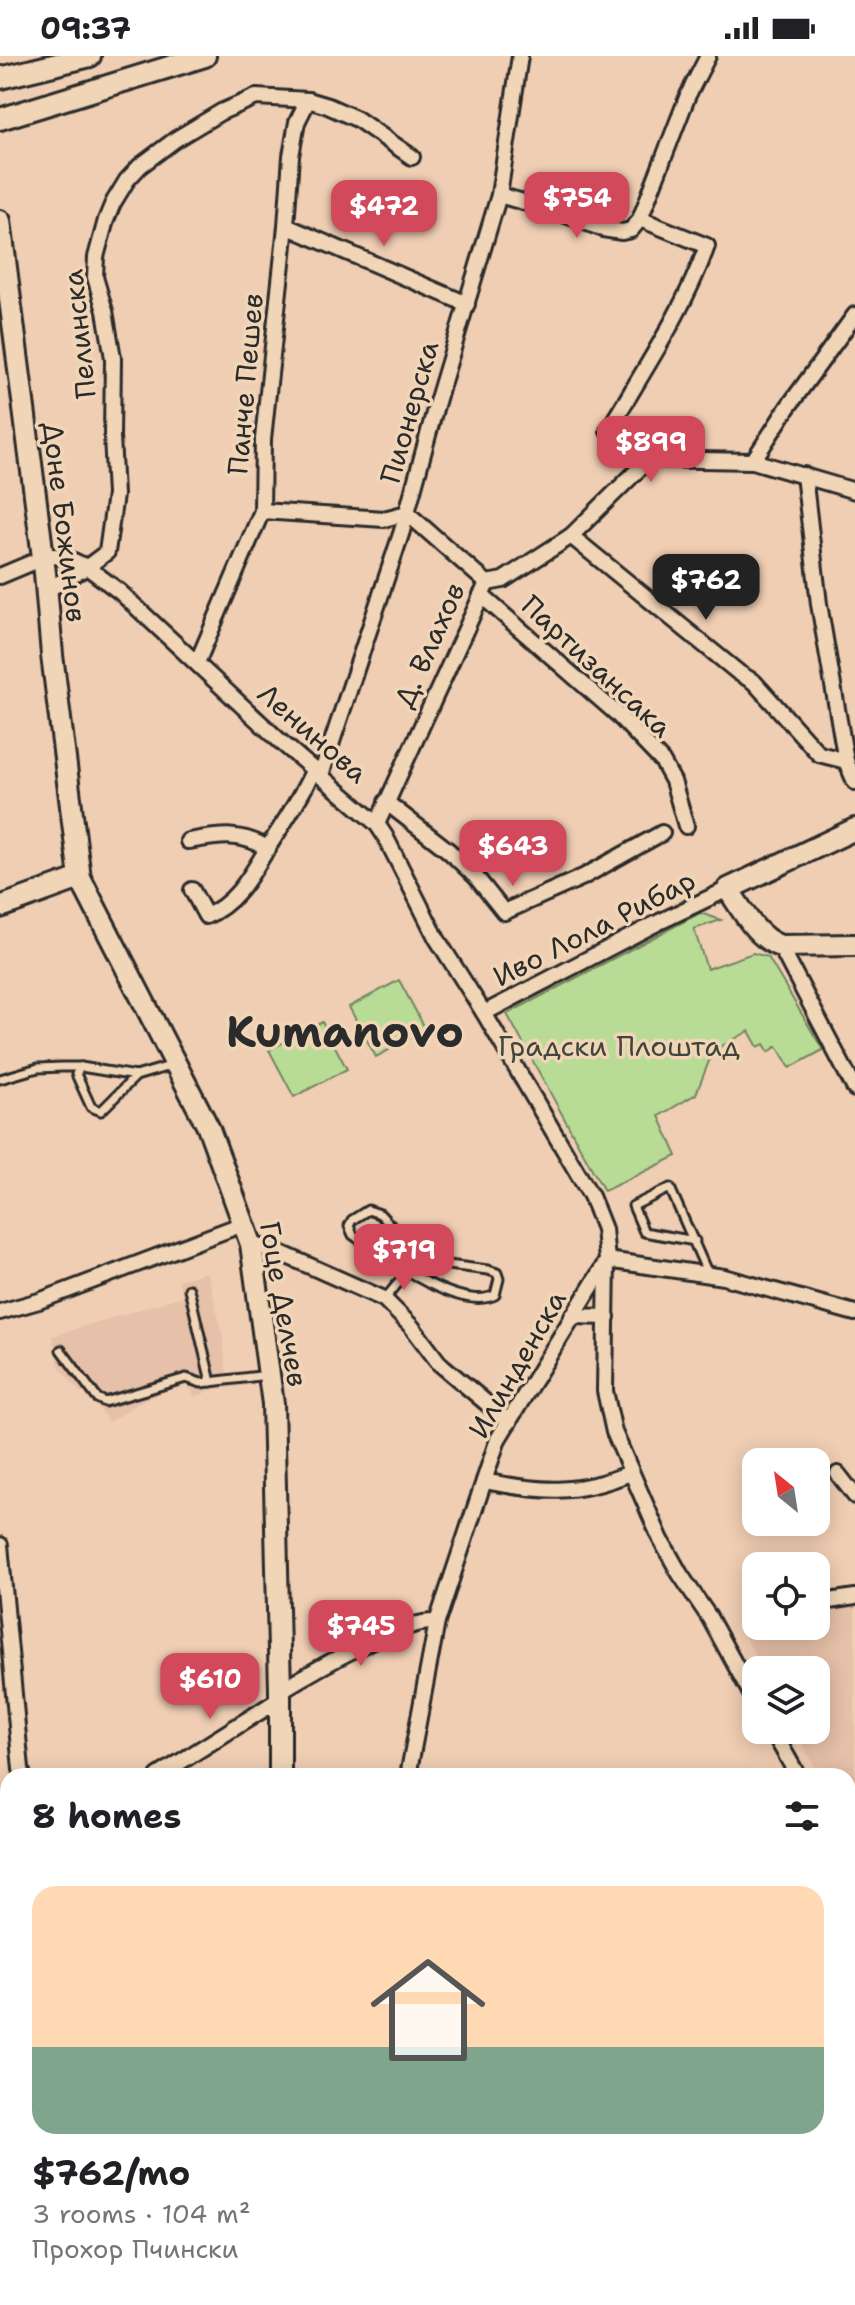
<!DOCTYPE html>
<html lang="en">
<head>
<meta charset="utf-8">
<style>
  :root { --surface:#fff; --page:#f2f2f2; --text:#202124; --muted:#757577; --line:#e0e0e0; --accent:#d1495b }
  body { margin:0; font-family:"Shantell Sans",sans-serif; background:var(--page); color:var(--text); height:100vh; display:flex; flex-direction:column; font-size:30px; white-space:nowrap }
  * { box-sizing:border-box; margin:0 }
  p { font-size:26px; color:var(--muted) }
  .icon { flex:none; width:44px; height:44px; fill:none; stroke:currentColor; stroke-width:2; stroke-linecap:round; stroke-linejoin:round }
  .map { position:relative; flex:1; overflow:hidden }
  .side { position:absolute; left:0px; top:1712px; width:856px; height:538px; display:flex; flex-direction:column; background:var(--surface); border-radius:24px 24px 0 0; box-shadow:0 4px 20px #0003 }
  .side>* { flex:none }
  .needle { width:52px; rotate:330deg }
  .tools { position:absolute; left:742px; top:1392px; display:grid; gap:16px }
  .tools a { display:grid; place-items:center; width:88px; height:88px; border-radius:16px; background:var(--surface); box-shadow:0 4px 20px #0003; font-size:40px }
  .price { position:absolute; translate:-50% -68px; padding:0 18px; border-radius:16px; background:var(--accent); color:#fff; font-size:26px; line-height:52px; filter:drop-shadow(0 2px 4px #0008) }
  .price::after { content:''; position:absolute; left:50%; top:48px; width:24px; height:18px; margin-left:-12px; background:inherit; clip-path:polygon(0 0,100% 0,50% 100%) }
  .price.active { background:#222; color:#fff }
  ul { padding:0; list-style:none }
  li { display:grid; align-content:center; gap:16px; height:424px; padding:0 32px }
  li+li { border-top:2px solid var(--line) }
  li span { display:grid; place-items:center; height:248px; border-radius:24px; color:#555 }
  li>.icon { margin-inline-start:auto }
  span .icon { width:144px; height:144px; fill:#fffc; stroke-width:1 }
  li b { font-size:34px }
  h2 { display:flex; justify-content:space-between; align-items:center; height:96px; padding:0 32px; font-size:34px }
  .status { display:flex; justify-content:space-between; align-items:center; height:56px; padding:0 40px; background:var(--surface); direction:ltr }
  .status svg { height:22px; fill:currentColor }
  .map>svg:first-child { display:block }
  .built { fill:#e6c0a8 }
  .green { fill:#b8dc96; stroke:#728460; stroke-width:2 }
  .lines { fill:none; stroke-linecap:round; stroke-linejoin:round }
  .lane-casing { stroke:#2b2b2b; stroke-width:13 }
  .street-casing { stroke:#2b2b2b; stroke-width:20 }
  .secondary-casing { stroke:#2b2b2b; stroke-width:26 }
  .lane { stroke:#f1d5b7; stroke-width:7 }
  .street { stroke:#f1d5b7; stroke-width:14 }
  .secondary { stroke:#f1d5b7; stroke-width:20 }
  .labels { text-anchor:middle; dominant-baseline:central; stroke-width:7; stroke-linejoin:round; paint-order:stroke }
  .street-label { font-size:28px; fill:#2b2b2b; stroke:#f1d5b7 }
  .park-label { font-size:28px; fill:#40463b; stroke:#f1d5b7 }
  .town-label { font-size:44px; font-weight:bold; fill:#2b2b2b; stroke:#f1d5b7 }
</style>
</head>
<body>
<div class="status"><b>09:37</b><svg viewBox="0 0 49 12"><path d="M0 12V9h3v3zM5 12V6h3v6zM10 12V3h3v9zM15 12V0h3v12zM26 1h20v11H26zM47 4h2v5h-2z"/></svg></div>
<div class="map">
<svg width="855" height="2249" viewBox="0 0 855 2249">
  <rect width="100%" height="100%" fill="#f0ceb3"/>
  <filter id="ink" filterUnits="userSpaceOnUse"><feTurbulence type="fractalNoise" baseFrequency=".0125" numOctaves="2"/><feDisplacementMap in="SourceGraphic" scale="16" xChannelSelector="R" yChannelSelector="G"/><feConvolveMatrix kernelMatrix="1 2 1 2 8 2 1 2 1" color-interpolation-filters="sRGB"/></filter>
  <g filter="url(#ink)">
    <g class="built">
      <polygon points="207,1216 222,1276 227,1319 254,1316 254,1329 210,1334 195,1341 187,1327 143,1344 109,1366 86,1336 81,1337 60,1312 52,1280 183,1240 178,1224"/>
      <polygon points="855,1551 855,1759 848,1760 848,1720 820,1720 795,1674 816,1674 816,1614 763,1614 736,1565 756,1562 756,1570 816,1570 816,1555"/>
    </g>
    <g class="green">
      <polygon points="700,857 721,864 694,873 707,913 753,897 768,901 823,994 790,1012 777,990 769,996 764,988 758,991 749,975 713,995 696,1038 659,1060 677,1100 604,1135 507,958"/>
      <polygon points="399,924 426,974 376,1001 349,951"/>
      <polygon points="322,966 347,1013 294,1041 269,994"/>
    </g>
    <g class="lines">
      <g class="lane-casing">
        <g id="lane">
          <polyline points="81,1011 76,1018 91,1051 101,1055 136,1020"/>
          <polyline points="0,1023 38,1012 62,1011 81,1011 136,1020 173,1009"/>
          <polyline points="695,1185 644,1176 633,1150 670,1132 708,1218"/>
          <polyline points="189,1233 211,1326"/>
          <path d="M385,1243C396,1230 408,1212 424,1206L488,1214L497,1217L499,1223L495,1239C459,1257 383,1200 353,1179L349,1170L352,1164L368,1154L380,1158L424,1206"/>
          <polyline points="61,1294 97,1342 105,1346 186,1322 201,1327 268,1319"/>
          <polyline points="0,1928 8,1928"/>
        </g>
      </g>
      <g class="street-casing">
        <g id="street">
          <polyline points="499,139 558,156 603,173 622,176 631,174 640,163"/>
          <polyline points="286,170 467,248"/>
          <path d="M649,403L608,375C642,317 685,253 707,190L640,163L688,39L708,0"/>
          <polyline points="753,405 788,351 855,259"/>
          <polyline points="262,455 384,463 407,457"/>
          <polyline points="571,480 739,617 754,626 819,698 846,705 819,548 804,419"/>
          <polyline points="0,520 43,502 55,500 65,501 87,511 120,536 281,686 377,768 385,780 437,883 484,957 591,1140 604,1173 607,1204 605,1335 614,1376 661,1484 680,1518 709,1561 756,1647"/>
          <polyline points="487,527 503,524 571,480 649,403 753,405 855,435"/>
          <polyline points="47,534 87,511 107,496 115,439 112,380 113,302 105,255 95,221 96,201 106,164 113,147 127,124 140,110 176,83 221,56 256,41 308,44 328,50 357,63 412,101"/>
          <polyline points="481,539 616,657 662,705 673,725 686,770"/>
          <polyline points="197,607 262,455 263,383 286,170 291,100 297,66 308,44"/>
          <polyline points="846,705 855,726"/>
          <polyline points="321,719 402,475 437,346 499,139 520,0"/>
          <polyline points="386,746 449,795 476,821 504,856 583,821 662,777"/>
          <polyline points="377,768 487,527 407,457"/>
          <path d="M188,785C218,780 241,775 268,793"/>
          <path d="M192,834L206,860C236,848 251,819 267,793C284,766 301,742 314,713"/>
          <polyline points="780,890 855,1033"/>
          <polyline points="484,957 657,867 728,833"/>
          <polyline points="251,1188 276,1195 384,1243 412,1271 439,1307 509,1366"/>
          <polyline points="607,1204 724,1221 855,1257"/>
          <polyline points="0,1256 39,1245 243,1168"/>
          <polyline points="572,1260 607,1261"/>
          <polyline points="838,1418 855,1440"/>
          <path d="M484,1425C541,1436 575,1440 630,1417"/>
          <polyline points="0,1489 21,1713 23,1720"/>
          <polyline points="816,1547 855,1541"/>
          <polyline points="749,1557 756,1556"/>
          <path d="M280,1635C313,1615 401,1563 437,1566"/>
          <polyline points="772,1674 798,1720"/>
          <polyline points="158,1720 280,1643"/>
          <polyline points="408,1720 437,1566 498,1383 605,1208"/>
          <polyline points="848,1767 855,1766"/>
          <polyline points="848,1808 855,1822"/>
          <polyline points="848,2092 855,2091"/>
          <polyline points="848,2178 855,2177"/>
          <polyline points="298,2242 299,2249"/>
          <polyline points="694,2242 695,2249"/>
          <polyline points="541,2249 570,2242"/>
        </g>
      </g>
      <g class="secondary-casing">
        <g id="secondary">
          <polyline points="0,22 90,0"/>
          <polyline points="0,63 205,0"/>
          <polyline points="0,165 45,517 52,599 80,822 209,1073 251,1188 273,1348 280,1635 280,1720"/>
          <path d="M855,773L728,833C742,853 755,881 780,890L855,889"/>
          <polyline points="0,851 80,822"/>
          <polyline points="848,1952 855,1952"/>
          <polyline points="848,1981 855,1981"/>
          <polyline points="0,2128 8,2124"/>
          <polyline points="0,2150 8,2146"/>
        </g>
      </g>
      <use href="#lane" class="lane"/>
      <use href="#street" class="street"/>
      <use href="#secondary" class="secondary"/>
    </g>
  </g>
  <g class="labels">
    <g class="street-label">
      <text transform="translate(79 278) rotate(-96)">Пелинска</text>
      <text transform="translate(245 328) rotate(-85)">Панче Пешев</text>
      <text transform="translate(409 356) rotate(-74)">Пионерска</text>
      <text transform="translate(65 466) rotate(83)">Доне Божинов</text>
      <text transform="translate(429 589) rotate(-66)">Д. Влахов</text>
      <text transform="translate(597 610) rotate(43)">Партизансака</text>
      <text transform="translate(313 677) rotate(41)">Ленинова</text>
      <text transform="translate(594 872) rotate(-27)">Иво Лола Рибар</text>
      <text transform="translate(284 1248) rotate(80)">Гоце Делчев</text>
      <text transform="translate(517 1308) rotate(-60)">Илинденска</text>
    </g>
    <g class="park-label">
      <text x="619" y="990">Градски Плоштад</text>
    </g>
    <g class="town-label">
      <text x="345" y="975">Kumanovo</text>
    </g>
  </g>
</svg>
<div class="tools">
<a><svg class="needle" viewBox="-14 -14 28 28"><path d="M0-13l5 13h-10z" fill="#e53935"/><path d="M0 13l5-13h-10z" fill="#757577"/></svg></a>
<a><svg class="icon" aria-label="locate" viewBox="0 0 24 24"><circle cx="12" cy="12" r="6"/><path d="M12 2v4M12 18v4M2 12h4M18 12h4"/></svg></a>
<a><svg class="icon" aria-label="layers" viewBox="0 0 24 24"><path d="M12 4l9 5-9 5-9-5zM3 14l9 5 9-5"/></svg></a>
</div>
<b class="price" style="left:577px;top:184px">$754</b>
<b class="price" style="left:384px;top:192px">$472</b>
<b class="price" style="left:651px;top:428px">$899</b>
<b class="price active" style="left:706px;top:566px">$762</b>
<b class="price" style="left:513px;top:832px">$643</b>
<b class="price" style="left:404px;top:1236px">$719</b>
<b class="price" style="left:361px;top:1612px">$745</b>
<b class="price" style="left:210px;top:1665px">$610</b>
<section class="side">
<h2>8 homes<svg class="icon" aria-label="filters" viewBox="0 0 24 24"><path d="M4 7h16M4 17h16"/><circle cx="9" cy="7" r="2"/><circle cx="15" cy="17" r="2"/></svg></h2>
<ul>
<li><span style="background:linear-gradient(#ffd9b3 65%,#7fa58c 0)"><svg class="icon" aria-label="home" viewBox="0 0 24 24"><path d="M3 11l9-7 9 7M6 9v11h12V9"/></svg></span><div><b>$762/mo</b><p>3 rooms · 104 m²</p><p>Прохор Пчински</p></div></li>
</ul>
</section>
</div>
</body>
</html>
